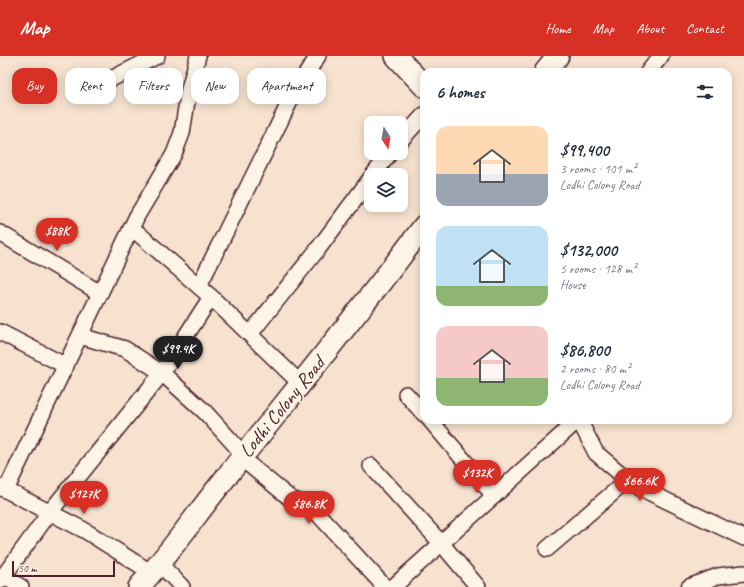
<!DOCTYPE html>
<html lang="en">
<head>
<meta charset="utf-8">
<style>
  :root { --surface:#fff; --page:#f2f2f3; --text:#1f2937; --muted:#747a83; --accent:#d93025 }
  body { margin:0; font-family:Caveat,sans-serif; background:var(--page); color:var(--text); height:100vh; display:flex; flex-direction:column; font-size:15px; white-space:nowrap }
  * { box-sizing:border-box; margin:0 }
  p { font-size:13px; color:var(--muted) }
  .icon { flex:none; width:22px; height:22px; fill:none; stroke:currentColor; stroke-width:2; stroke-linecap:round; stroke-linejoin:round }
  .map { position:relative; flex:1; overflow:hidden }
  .sheet { position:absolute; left:420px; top:12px; width:312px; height:356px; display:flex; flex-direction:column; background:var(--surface); border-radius:12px; box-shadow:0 2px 10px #0003 }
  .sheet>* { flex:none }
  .hud { position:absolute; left:12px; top:12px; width:348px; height:36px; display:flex; gap:8px }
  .needle { width:26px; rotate:169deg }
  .fabs { position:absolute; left:364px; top:60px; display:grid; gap:8px }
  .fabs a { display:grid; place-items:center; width:44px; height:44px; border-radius:8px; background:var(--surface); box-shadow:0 2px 10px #0003; font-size:20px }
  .scale { position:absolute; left:12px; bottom:10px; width:103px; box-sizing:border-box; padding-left:4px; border:2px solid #4a1f2b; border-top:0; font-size:11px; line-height:14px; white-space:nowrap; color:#4a1f2b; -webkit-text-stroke:3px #fcf5e5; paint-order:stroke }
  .price { position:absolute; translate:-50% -34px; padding:0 9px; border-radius:14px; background:var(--accent); color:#fff; font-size:13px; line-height:26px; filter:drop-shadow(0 1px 2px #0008) }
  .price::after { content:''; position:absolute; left:50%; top:24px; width:12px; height:9px; margin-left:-6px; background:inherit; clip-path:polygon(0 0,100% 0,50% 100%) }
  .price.on { background:#222; color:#fff }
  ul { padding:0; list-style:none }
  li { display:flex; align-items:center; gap:12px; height:100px; padding:0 16px }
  li span { display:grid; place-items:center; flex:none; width:112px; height:80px; border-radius:12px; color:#555 }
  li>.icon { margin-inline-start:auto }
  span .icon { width:48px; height:48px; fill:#fffc; stroke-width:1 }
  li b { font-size:17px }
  h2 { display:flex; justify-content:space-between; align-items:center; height:48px; padding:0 16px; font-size:17px }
  .chip { padding:0 14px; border-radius:12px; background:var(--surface); box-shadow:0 2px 10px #0003; font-size:14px; line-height:36px }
  .chip.on { background:var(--accent); color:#fff }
  header { display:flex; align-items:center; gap:24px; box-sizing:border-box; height:56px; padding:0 20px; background:var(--accent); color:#fff }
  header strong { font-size:19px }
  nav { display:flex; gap:22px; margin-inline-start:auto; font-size:14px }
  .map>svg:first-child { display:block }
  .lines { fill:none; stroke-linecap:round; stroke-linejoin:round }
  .street-casing { stroke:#4a1f2b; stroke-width:18 }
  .secondary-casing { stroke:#4a1f2b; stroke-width:24 }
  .street { stroke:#fcf5e5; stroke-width:15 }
  .secondary { stroke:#fcf5e5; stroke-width:21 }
  .labels { text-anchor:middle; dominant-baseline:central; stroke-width:3; stroke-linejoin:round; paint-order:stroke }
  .street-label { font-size:20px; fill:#4a1f2b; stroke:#fcf5e5 }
</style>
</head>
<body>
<header>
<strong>Map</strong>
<nav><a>Home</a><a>Map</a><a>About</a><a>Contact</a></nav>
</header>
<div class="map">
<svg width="744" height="531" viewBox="0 0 744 531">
  <rect width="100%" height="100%" fill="#f6e2cf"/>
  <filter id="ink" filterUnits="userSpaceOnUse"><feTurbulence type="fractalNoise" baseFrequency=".025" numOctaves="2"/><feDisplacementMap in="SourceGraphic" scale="8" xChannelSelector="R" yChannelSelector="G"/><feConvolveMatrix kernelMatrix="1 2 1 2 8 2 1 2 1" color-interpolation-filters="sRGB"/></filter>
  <g filter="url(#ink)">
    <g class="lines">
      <g class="street-casing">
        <g id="street">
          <polyline points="648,16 661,0"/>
          <polyline points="87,35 157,0"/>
          <polyline points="401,84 424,59"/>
          <polyline points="373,119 390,97"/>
          <polyline points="132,172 211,241 301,328"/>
          <polyline points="0,177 100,237"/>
          <polyline points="199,230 295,35 318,0"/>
          <polyline points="0,276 66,310"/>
          <polyline points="250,278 318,193 371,122"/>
          <polyline points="80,280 125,293 162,317 205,356 244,399"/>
          <polyline points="406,338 424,358"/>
          <polyline points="430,364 494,440"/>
          <polyline points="579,364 596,397 634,429 744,482"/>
          <polyline points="241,402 291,443 302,447 317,457 385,531"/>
          <polyline points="371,410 441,487 478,531"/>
          <polyline points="0,431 84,474 152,517"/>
          <polyline points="6,434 137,160 174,98 182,77 189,33 198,0"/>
          <polyline points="547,493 628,424"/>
          <polyline points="160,508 182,531"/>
          <polyline points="4,520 21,531"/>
          <polyline points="0,525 50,456 162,317 211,241"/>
          <polyline points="393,531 578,364"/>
          <polyline points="689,531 718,520 744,517"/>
        </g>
      </g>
      <g class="secondary-casing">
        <g id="secondary">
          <polyline points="396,0 424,30"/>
          <polyline points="545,16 558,0"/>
          <path d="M139,531C171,496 197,457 227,420C293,337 360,255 424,170"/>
        </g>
      </g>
      <use href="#street" class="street"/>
      <use href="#secondary" class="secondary"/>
    </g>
  </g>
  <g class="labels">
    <g class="street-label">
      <text transform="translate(282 351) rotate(-51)">Lodhi Colony Road</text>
    </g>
  </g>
</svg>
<div class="fabs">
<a><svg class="needle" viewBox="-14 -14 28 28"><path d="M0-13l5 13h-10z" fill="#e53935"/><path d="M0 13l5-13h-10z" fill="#747a83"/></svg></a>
<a><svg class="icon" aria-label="layers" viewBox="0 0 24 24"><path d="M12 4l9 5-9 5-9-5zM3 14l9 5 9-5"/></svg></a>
</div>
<div class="scale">50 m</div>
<b class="price" style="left:57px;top:196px">$88K</b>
<b class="price on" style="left:178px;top:314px">$99.4K</b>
<b class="price" style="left:477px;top:438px">$132K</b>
<b class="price" style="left:640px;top:446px">$66.6K</b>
<b class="price" style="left:84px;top:459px">$127K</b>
<b class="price" style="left:309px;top:469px">$86.8K</b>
<div class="hud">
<a class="chip on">Buy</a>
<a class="chip">Rent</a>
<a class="chip">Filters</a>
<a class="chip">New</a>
<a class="chip">Apartment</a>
</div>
<section class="sheet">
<h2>6 homes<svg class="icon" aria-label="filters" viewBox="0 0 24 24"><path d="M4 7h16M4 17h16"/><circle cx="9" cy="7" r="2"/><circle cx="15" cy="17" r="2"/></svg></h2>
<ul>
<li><span style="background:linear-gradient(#ffd9b3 60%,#9aa5b1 0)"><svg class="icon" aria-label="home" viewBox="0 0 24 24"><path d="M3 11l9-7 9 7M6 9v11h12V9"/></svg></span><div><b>$99,400</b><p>3 rooms · 101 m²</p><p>Lodhi Colony Road</p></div></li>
<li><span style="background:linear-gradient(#bfe0f5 75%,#8fb573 0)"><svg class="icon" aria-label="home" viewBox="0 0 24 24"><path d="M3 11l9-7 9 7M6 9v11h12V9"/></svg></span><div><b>$132,000</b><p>5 rooms · 128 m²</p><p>House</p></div></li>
<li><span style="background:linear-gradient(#f6c9c9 65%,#8fb573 0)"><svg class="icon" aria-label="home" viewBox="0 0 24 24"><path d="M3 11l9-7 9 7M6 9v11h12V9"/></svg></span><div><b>$86,800</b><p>2 rooms · 80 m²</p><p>Lodhi Colony Road</p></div></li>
</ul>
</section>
</div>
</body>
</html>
